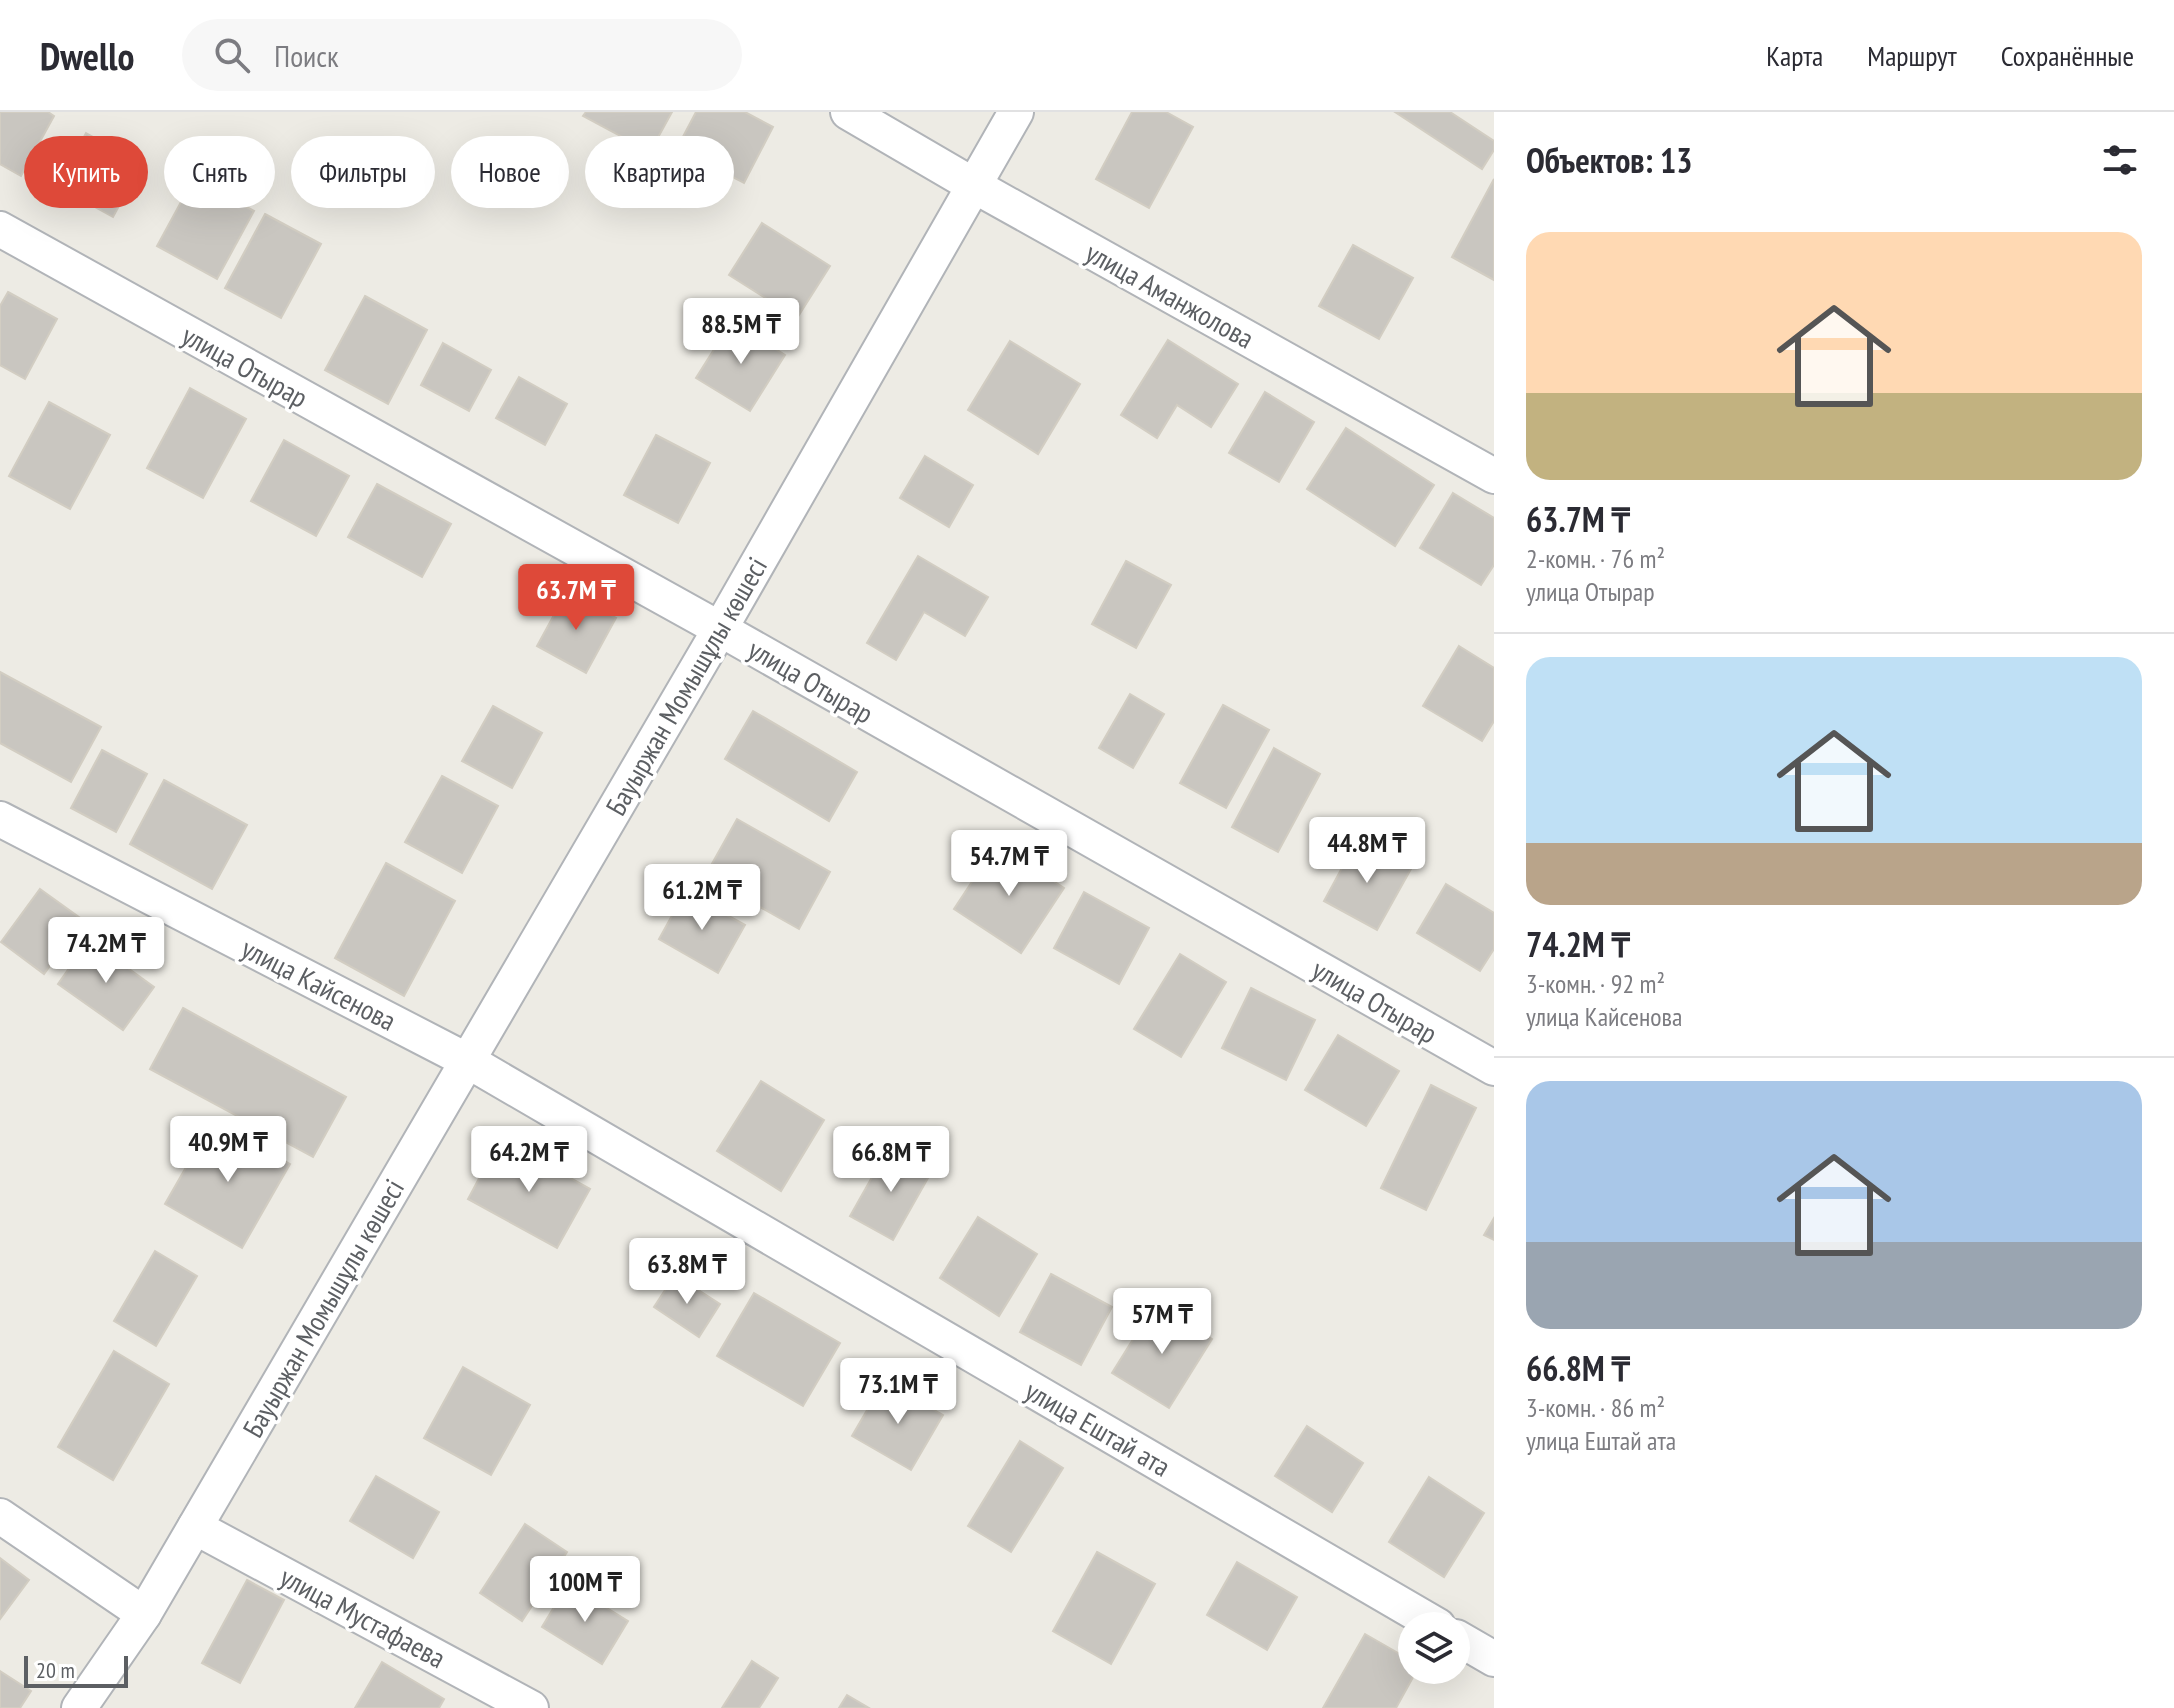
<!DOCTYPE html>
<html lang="ru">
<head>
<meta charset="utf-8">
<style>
  :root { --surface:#fff; --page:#f7f7f7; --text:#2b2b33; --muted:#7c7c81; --line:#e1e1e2; --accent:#de4939 }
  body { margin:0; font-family:"PT Sans Narrow",sans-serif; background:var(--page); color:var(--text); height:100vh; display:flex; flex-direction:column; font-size:30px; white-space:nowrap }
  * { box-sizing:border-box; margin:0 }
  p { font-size:26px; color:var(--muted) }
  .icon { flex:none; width:44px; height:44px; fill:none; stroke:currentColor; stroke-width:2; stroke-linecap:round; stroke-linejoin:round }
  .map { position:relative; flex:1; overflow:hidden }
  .side { display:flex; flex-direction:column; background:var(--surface); width:680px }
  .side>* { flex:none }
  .top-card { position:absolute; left:24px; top:24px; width:760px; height:72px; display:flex; gap:16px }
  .controls { position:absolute; left:1398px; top:1500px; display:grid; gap:16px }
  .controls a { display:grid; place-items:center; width:72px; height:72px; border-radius:50%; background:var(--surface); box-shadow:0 8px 32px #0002; font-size:40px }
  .scale { position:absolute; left:24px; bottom:20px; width:104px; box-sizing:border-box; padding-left:8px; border:4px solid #5c5f63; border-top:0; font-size:22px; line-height:28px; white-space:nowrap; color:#5c5f63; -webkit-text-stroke:6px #fff; paint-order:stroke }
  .price { position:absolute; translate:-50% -68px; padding:0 18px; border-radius:8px; background:#fff; color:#222; font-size:26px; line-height:52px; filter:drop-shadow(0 2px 4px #0008) }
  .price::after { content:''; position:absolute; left:50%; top:48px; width:24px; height:18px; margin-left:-12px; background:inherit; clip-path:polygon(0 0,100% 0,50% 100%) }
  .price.on { background:var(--accent); color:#fff }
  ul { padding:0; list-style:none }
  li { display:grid; align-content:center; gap:16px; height:424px; padding:0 32px }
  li+li { border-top:2px solid var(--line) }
  li span { display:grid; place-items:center; height:248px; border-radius:24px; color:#555 }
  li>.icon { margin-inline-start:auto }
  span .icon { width:144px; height:144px; fill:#fffc; stroke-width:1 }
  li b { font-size:34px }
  h2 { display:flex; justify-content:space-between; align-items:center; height:96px; padding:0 32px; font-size:34px }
  .pill { padding:0 28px; border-radius:36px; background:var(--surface); box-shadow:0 8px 32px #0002; font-size:28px; line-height:72px }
  .pill.on { background:var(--accent); color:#fff }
  header { display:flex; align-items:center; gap:48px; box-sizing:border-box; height:112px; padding:0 40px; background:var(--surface); border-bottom:2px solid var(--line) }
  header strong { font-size:38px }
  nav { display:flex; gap:44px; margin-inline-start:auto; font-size:28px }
  .search { width:560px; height:72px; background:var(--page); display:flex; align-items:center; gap:20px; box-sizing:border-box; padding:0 28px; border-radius:44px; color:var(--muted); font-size:30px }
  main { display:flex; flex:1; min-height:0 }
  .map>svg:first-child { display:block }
  .building { fill:#c9c6c0; stroke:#d2cdc2; stroke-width:2 }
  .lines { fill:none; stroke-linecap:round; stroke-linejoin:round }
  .minor-casing { stroke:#b1b4b8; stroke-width:38 }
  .minor { stroke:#fff; stroke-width:34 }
  .labels { text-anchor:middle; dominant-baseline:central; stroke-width:7; stroke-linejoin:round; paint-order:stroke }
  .street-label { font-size:28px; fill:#5c5f63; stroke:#fff }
</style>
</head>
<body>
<header>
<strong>Dwello</strong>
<div class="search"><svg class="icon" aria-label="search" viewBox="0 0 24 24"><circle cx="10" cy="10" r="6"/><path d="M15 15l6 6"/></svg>Поиск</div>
<nav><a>Карта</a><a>Маршрут</a><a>Сохранённые</a></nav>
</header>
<main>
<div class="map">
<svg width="1494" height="1596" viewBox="0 0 1494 1596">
  <rect width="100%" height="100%" fill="#edebe4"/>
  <g class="building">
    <polygon points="0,0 48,0 54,4 21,64 0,52"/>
    <polygon points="586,0 672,0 650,40 583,4"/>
    <polygon points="696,0 745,0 773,15 744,71 677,36"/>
    <polygon points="1132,0 1166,0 1193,15 1149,96 1096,67"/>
    <polygon points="1395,0 1450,0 1494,29 1494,38 1482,57"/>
    <polygon points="86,21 142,52 113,105 57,74"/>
    <polygon points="194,66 254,99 217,167 157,134"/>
    <polygon points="1494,67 1494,168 1452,145"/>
    <polygon points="265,102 321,132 281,206 225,176"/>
    <polygon points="762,111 830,154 797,206 729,163"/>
    <polygon points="1353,133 1413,166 1379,227 1319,194"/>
    <polygon points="8,180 57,207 25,267 0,253 0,194"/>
    <polygon points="365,184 427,218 388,292 325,258"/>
    <polygon points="732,209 785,243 750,299 696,266"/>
    <polygon points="1168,228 1238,272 1211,315 1177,293 1157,326 1121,303"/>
    <polygon points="1010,229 1080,272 1038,342 968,298"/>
    <polygon points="443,231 491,258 469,299 421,273"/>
    <polygon points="519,265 567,292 545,333 496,306"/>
    <polygon points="190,276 246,307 203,386 147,356"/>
    <polygon points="1265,280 1314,310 1279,370 1229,341"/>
    <polygon points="49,290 110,323 70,397 9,364"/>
    <polygon points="1346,316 1434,373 1395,434 1307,377"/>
    <polygon points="656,323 710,351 678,411 624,383"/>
    <polygon points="284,328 349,364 316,424 251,389"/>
    <polygon points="925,344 973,373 949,415 900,386"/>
    <polygon points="377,372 451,412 422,465 348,425"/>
    <polygon points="1453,381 1494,406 1494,453 1481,473 1420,436"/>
    <polygon points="918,444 988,485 965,524 924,500 896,548 867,531"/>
    <polygon points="1126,449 1171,473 1136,536 1092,512"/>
    <polygon points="567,479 616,506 586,561 537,534"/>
    <polygon points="1459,534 1494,556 1494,609 1482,629 1423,594"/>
    <polygon points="0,560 101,615 71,670 0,631"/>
    <polygon points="1130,582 1164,602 1133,656 1099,636"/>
    <polygon points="1223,593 1269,618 1226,696 1180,671"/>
    <polygon points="493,594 542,621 512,676 462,649"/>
    <polygon points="753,599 857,660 829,709 725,647"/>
    <polygon points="1274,636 1320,662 1278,740 1232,715"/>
    <polygon points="102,638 147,662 116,720 71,696"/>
    <polygon points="442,664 498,694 462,761 405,730"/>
    <polygon points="164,668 247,713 212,777 130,732"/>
    <polygon points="737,707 830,760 799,817 705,764"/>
    <polygon points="1357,728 1411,757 1377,818 1324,789"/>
    <polygon points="997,732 1064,776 1021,841 954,797"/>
    <polygon points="386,751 455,789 404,884 335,846"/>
    <polygon points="1446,772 1494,801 1494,837 1480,859 1417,821"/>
    <polygon points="40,777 83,808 44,862 1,830"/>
    <polygon points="685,780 745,813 718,861 659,827"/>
    <polygon points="1084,780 1149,816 1119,872 1054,836"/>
    <polygon points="89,828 154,875 123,918 58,872"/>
    <polygon points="1180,842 1226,870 1181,945 1134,917"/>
    <polygon points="1251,876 1315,908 1286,968 1222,936"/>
    <polygon points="183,896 346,985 313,1045 150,957"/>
    <polygon points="1338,923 1399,959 1366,1014 1305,978"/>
    <polygon points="761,969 824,1008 781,1079 717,1039"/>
    <polygon points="1431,973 1476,996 1426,1098 1381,1076"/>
    <polygon points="213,1008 290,1052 242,1136 165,1092"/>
    <polygon points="500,1027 590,1077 557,1136 468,1087"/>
    <polygon points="889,1035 932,1059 893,1128 850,1104"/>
    <polygon points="978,1105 1037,1142 999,1204 940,1166"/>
    <polygon points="1494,1106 1494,1128 1484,1123"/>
    <polygon points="155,1139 197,1164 156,1234 114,1209"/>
    <polygon points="1051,1162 1112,1195 1081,1253 1020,1220"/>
    <polygon points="675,1163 720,1192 699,1225 654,1195"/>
    <polygon points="754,1181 840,1231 803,1294 717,1244"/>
    <polygon points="1155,1192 1212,1227 1169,1296 1112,1261"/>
    <polygon points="114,1239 169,1272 113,1368 58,1335"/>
    <polygon points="463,1255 530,1293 491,1363 424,1326"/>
    <polygon points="884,1269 943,1303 911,1358 852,1324"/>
    <polygon points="1307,1314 1363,1351 1332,1400 1275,1364"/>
    <polygon points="1020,1329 1063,1356 1011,1440 968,1414"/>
    <polygon points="376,1364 439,1400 413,1446 350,1409"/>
    <polygon points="1429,1365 1484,1401 1444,1465 1389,1430"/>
    <polygon points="525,1412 567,1440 522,1509 480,1481"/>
    <polygon points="1097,1440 1155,1472 1111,1552 1053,1519"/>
    <polygon points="0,1446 29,1468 0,1507"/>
    <polygon points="1237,1450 1297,1485 1267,1538 1207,1503"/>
    <polygon points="247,1468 284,1488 240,1571 202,1551"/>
    <polygon points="568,1472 628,1509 602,1552 542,1515"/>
    <polygon points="1365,1522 1412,1549 1412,1558 1417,1558 1396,1596 1323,1596"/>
    <polygon points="752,1549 778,1566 759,1596 722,1596"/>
    <polygon points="382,1550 444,1587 439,1596 355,1596"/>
    <polygon points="0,1559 31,1579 20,1596 0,1596"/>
    <polygon points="847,1583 869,1596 839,1596"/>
  </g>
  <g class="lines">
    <g class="minor-casing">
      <g id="minor">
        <polyline points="848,0 973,73 1494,364"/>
        <polyline points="0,117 720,517 1494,956"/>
        <polyline points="0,707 468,949 1438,1514"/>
        <polyline points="0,1404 144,1502"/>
        <polyline points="195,1415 531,1596"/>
        <polyline points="1456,1525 1494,1547"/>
        <polyline points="79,1596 144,1502 720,517 1016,0"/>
      </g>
    </g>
    <use href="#minor" class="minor"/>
  </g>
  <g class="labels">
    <g class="street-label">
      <text transform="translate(1170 183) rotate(29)">улица Аманжолова</text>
      <text transform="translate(245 254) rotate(29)">улица Отырар</text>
      <text transform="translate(811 569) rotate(30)">улица Отырар</text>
      <text transform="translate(686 574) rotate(-60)">Бауыржан Момышұлы көшесі</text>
      <text transform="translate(319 872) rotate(27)">улица Кайсенова</text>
      <text transform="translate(1375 889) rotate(30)">улица Отырар</text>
      <text transform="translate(323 1196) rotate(-60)">Бауыржан Момышұлы көшесі</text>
      <text transform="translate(1098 1316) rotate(30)">улица Ештай ата</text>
      <text transform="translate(363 1505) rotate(28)">улица Мустафаева</text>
    </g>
  </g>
</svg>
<div class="controls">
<a><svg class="icon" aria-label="layers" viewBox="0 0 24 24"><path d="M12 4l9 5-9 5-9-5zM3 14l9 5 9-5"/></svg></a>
</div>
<div class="scale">20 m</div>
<b class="price" style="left:741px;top:254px">88.5M ₸</b>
<b class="price on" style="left:576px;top:520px">63.7M ₸</b>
<b class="price" style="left:1367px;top:773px">44.8M ₸</b>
<b class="price" style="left:1009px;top:786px">54.7M ₸</b>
<b class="price" style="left:702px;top:820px">61.2M ₸</b>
<b class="price" style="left:106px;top:873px">74.2M ₸</b>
<b class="price" style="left:228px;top:1072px">40.9M ₸</b>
<b class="price" style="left:529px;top:1082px">64.2M ₸</b>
<b class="price" style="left:891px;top:1082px">66.8M ₸</b>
<b class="price" style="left:687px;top:1194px">63.8M ₸</b>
<b class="price" style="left:1162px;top:1244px">57M ₸</b>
<b class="price" style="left:898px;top:1314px">73.1M ₸</b>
<b class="price" style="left:585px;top:1512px">100M ₸</b>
<div class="top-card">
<a class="pill on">Купить</a>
<a class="pill">Снять</a>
<a class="pill">Фильтры</a>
<a class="pill">Новое</a>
<a class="pill">Квартира</a>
</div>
</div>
<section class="side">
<h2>Объектов: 13<svg class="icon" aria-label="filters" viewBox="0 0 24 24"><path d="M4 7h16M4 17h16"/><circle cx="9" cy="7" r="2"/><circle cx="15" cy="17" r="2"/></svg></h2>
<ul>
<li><span style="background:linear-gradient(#ffd9b3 65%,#c2b280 0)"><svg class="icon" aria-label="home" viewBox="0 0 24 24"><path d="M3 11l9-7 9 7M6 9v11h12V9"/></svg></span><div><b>63.7M ₸</b><p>2-комн. · 76 m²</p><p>улица Отырар</p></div></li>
<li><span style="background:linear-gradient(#bfe0f5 75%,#b9a48a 0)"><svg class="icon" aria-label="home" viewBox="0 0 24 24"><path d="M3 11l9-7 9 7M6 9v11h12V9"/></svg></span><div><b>74.2M ₸</b><p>3-комн. · 92 m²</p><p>улица Кайсенова</p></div></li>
<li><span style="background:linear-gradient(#a9c7e8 65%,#9aa5b1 0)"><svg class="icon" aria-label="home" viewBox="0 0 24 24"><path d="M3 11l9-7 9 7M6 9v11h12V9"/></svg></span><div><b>66.8M ₸</b><p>3-комн. · 86 m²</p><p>улица Ештай ата</p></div></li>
</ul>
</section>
</main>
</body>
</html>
